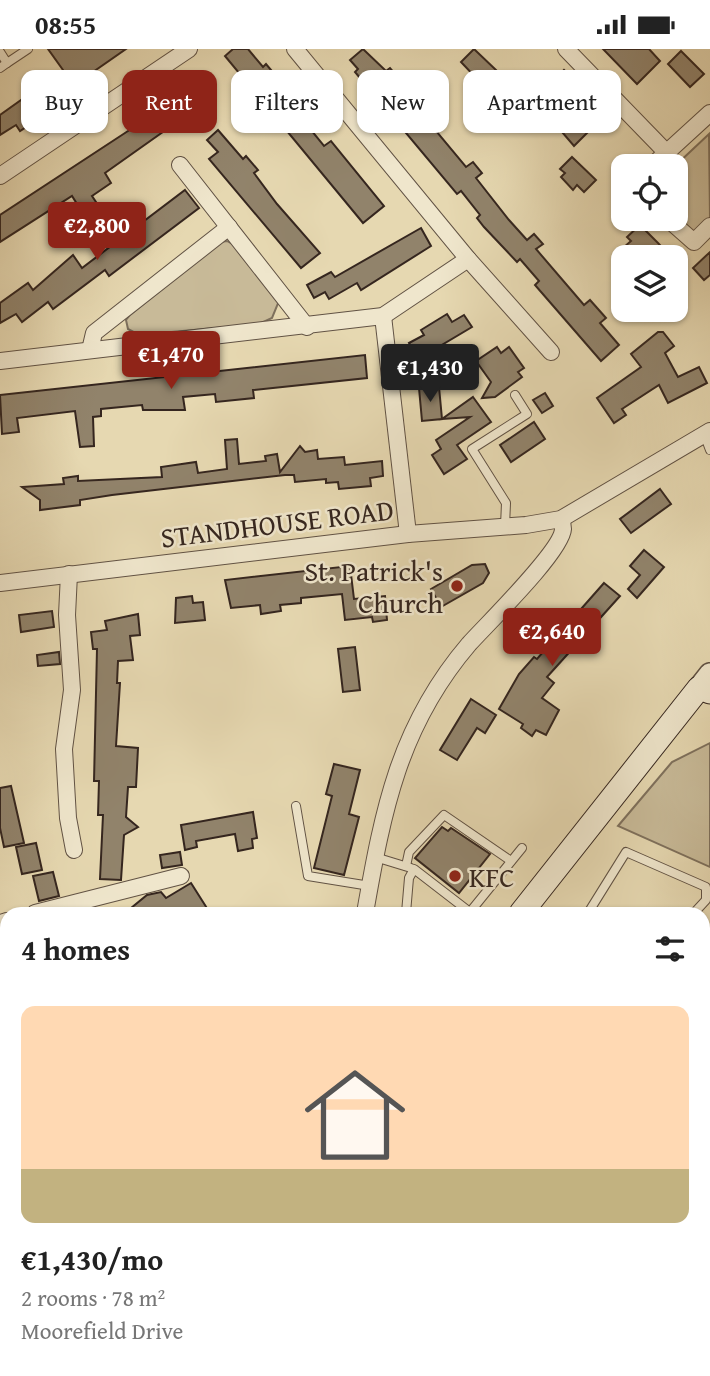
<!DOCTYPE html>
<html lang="en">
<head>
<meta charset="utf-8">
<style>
  :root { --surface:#fff; --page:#f2f2f2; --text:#222; --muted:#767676; --accent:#8f2418 }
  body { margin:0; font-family:"Gentium Book Plus",serif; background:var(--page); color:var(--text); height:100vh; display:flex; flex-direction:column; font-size:26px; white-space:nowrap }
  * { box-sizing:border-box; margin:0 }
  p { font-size:23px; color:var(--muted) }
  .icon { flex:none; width:38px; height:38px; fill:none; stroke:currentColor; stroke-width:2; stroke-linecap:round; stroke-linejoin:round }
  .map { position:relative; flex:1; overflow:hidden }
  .side { position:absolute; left:0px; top:858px; width:710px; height:471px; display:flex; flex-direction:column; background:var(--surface); border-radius:21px 21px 0 0; box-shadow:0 2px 5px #0004 }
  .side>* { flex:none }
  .top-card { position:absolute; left:21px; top:21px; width:668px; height:63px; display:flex; gap:14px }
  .tools { position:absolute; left:611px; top:105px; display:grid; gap:14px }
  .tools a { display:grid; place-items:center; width:77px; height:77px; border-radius:14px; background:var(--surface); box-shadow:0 2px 5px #0004; font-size:35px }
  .price { position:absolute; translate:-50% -60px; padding:0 16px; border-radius:7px; background:var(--accent); color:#fff; font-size:23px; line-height:46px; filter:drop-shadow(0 2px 4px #0008) }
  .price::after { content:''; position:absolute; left:50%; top:42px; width:21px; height:16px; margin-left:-10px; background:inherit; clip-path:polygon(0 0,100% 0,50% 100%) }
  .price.active { background:#222; color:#fff }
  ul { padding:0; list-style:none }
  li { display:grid; align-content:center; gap:14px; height:371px; padding:0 21px }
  li span { display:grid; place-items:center; height:217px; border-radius:14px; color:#555 }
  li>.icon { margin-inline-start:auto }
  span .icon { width:126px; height:126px; fill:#fffc; stroke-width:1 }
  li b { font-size:30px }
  h2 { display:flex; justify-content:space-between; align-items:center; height:84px; padding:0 21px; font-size:30px }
  .tag { padding:0 24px; border-radius:14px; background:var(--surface); box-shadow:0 2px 5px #0004; font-size:24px; line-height:63px }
  .tag.active { background:var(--accent); color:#fff }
  .status { display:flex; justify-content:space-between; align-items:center; height:49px; padding:0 35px; background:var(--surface); direction:ltr }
  .status svg { height:19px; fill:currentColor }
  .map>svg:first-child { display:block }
  .green { fill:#c8ba98; stroke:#7e705c; stroke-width:2 }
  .building { fill:#91836b; stroke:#35261f; stroke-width:2 }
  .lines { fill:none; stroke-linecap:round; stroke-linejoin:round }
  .service-casing { stroke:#615244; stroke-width:10 }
  .minor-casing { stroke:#615244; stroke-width:18 }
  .tertiary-casing { stroke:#615244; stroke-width:24 }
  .secondary-casing { stroke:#35261f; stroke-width:25 }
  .service { stroke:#efe6cc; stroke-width:8 }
  .minor { stroke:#efe6cc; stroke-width:16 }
  .tertiary { stroke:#efe6cc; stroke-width:21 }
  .secondary { stroke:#efe6cc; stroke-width:23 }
  .poi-dot { fill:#8f2418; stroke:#efe6cc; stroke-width:2.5 }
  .labels { text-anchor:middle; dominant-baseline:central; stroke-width:5; stroke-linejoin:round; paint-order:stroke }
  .street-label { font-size:28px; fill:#35261f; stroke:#efe6cc }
  .poi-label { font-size:28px; fill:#35261f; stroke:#efe6cc; text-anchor:end }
</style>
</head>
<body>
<div class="status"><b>08:55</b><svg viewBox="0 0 49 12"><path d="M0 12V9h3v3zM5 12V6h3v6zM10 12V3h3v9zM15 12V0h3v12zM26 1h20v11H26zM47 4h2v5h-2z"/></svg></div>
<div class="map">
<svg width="710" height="1327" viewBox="0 0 710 1327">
  <rect width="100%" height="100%" fill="#e6d8b1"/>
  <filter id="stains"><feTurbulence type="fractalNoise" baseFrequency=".00286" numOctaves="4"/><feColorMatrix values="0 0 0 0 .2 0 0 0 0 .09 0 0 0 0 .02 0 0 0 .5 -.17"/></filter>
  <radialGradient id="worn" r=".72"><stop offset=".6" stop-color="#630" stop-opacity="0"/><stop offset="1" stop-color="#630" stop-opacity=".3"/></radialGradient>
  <g class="green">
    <polygon points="709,85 710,170 696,184 687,181 676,169 675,117"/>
    <polygon points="227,192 236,197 279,252 272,269 259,275 139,286 128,280 126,271 130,266 220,193"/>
    <polygon points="710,694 710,818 618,777 672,713"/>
  </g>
  <g class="building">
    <polygon points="48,0 126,0 83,30 87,36 70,49 20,82 16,76 0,86 0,66 63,21"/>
    <polygon points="233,0 248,0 263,18 266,15 308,65 302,70 324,97 331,92 384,157 363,174 225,7"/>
    <polygon points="363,0 386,22 390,19 409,41 411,40 422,53 416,58 466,118 473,113 482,124 476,129 509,171 527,191 534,185 543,195 536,200 584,256 590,251 606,269 600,274 619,296 601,312 535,236 539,232 520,210 517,213 484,178 477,169 480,166 461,142 457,145 355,23 358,20 350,11"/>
    <polygon points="474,0 518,42 522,38 535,51 564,21 581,37 570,49 597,74 574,97 545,63 526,82 461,13"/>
    <polygon points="603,0 649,0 660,12 637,35"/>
    <polygon points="681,2 704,25 690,38 668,15"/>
    <polygon points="206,35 215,46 105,124 111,134 92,147 102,162 87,171 72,147 0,193 0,166 128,82 189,37 194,44"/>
    <polygon points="218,81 243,110 246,107 258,121 254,124 277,155 320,204 301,219 209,110 218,103 207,91"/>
    <polygon points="572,108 596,131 584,143 577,136 573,141 561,128 565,124 560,120"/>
    <polygon points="185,141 199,159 109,227 105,221 53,260 48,253 22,273 16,265 0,274 0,254 28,234 33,241 73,206 82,219"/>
    <polygon points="640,176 658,194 671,208 632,208 623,199 631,192 627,188"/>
    <polygon points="421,179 431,197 361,241 357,234 329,250 325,243 314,249 307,236 331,223 335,228"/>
    <polygon points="710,203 710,226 704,231 693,219"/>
    <polygon points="447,265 452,273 464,266 472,278 418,310 409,294 424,286 421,281"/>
    <polygon points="658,283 663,283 674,297 665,304 678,328 699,318 707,334 668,354 659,336 622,360 626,366 614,374 597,349 641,318 631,305"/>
    <polygon points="497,298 501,304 509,298 524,319 518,323 522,328 495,348 482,349 491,333 476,312"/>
    <polygon points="365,306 367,329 253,341 254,349 216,353 215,345 183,348 185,361 143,361 142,356 101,360 101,367 93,368 94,397 80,398 75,362 17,369 19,383 2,385 0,346"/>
    <polygon points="439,338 442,370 422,372 419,339"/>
    <polygon points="545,344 553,357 542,364 533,351"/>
    <polygon points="473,348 491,373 457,396 467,410 444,425 432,406 441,400 436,391 470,368 442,370"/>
    <polygon points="534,373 545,390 511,413 500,396"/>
    <polygon points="237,390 239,415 266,412 265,407 277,405 280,423 300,397 305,403 317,401 318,410 344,408 345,416 382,412 383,427 370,429 371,437 339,440 338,433 326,434 326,430 295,433 294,426 285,426 112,446 80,451 80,456 40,461 40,451 22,438 64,435 63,429 78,427 78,432 162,428 161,418 196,413 198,424 227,420 225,391"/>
    <polygon points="660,440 671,455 631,484 620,470"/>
    <polygon points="644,501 664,518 637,549 628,540 640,526 630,517"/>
    <polygon points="485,515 489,524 483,534 441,558 431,540 472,516"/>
    <polygon points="350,517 354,550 385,547 387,571 373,573 372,568 345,571 342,545 301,549 301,554 280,556 281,562 261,565 260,556 231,559 225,531"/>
    <polygon points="604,534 620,547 547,628 554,634 542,649 559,661 546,686 536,681 532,687 521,679 523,675 499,660 519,625 534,608 537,610"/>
    <polygon points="192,547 193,554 203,553 205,571 175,574 176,549"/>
    <polygon points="52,562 54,578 21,583 19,566"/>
    <polygon points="138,565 140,586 130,587 133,611 118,612 117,634 120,634 116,697 138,699 136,738 128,738 126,768 138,778 124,786 121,831 100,830 103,766 98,766 99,732 94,732 97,600 93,600 91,583 107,581 105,572"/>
    <polygon points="355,598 360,641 343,643 338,600"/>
    <polygon points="59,603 60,615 38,617 37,606"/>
    <polygon points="471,650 496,666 485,684 477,679 457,711 440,701"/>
    <polygon points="334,715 360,721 349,765 359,768 344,826 314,819 332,747 326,745"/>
    <polygon points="11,737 24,794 4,798 0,779 0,739"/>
    <polygon points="253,763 257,789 252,790 253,799 238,802 235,785 196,792 197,798 185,801 181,776"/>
    <polygon points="442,778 448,782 451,779 490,805 459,844 415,809"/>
    <polygon points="36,794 42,821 22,825 16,798"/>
    <polygon points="180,803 182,816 162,819 160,806"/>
    <polygon points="53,823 59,847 39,852 33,827"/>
    <polygon points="191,834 210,864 125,864 147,846 161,843 166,849"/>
  </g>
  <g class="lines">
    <g class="service-casing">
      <g id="service">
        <polyline points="0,3 7,14 0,19"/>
        <polyline points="7,14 28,0"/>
        <polyline points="704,385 710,401"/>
        <polyline points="505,477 506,454 472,400 527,365 515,346"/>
        <polyline points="296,757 308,827 370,837"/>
        <polyline points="375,808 411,819"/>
        <polyline points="406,817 409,803 444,766 511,812"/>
        <polyline points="470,863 522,799"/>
        <polyline points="406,864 409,829 414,820 471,864"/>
        <polyline points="588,864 626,803 706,838 706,851 694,864"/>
        <polyline points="704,1040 710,1035"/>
        <polyline points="32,1321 38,1321"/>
      </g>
    </g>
    <g class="minor-casing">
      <g id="minor">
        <polyline points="295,0 468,210 551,303"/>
        <polyline points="566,0 666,103"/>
        <polyline points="180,116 307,278"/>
        <polyline points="652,117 710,64"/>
        <polyline points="0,127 189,0"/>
        <polyline points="668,170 694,193 710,177"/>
        <polyline points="383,267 408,485"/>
        <polyline points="90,301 94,284 229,178"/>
        <polyline points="0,312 383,267 468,210"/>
        <polyline points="69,525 67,566 72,641 64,700 68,769 74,801"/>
        <polyline points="0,534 408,485 526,476 561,470 710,382"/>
        <polyline points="35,864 181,827"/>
        <path d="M365,864C383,761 399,677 469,595C487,575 562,502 563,480C563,477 562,473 561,470"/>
        <polyline points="0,874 7,872"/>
        <polyline points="0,1100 7,1115"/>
        <polyline points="0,1181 7,1181"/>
        <polyline points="704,1215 710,1207"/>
        <polyline points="504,1321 507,1327"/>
        <polyline points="671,1321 677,1327"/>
        <polyline points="71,1327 78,1321"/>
      </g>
    </g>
    <g class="tertiary-casing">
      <polyline id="tertiary" points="699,639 710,625"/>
    </g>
    <g class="secondary-casing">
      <g id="secondary">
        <polyline points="521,864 699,639 710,643"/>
        <polyline points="161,1327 165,1321"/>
      </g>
    </g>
    <use href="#service" class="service"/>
    <use href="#minor" class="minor"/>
    <use href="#tertiary" class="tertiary"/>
    <use href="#secondary" class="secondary"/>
  </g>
  <g class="poi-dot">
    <circle cx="457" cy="537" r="7"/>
    <circle cx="455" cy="827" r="7"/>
  </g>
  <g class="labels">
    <g class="street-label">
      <text transform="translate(277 474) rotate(-7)">STANDHOUSE ROAD</text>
    </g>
    <g class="poi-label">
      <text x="443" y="521">St. Patrick's<tspan x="443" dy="32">Church</tspan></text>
      <text x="469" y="827" text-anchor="start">KFC</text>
    </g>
  </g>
  <rect width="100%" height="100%" filter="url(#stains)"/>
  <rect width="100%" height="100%" fill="url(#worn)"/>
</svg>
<div class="tools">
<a><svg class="icon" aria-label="locate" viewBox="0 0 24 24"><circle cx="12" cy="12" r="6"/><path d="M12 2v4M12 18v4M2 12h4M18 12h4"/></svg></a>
<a><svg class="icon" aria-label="layers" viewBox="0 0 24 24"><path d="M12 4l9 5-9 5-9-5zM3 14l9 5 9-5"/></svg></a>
</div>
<b class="price" style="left:97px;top:213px">€2,800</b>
<b class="price" style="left:171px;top:342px">€1,470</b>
<b class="price active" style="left:430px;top:355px">€1,430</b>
<b class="price" style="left:552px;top:619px">€2,640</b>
<div class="top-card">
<a class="tag">Buy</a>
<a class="tag active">Rent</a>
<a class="tag">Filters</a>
<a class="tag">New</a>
<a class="tag">Apartment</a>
</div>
<section class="side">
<h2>4 homes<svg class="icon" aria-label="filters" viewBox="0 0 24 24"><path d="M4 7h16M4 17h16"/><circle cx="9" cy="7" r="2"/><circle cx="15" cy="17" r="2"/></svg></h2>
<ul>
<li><span style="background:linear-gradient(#ffd9b3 75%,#c2b280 0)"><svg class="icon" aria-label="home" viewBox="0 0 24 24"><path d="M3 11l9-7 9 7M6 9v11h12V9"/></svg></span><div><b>€1,430/mo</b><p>2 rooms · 78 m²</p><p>Moorefield Drive</p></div></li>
</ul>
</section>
</div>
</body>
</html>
